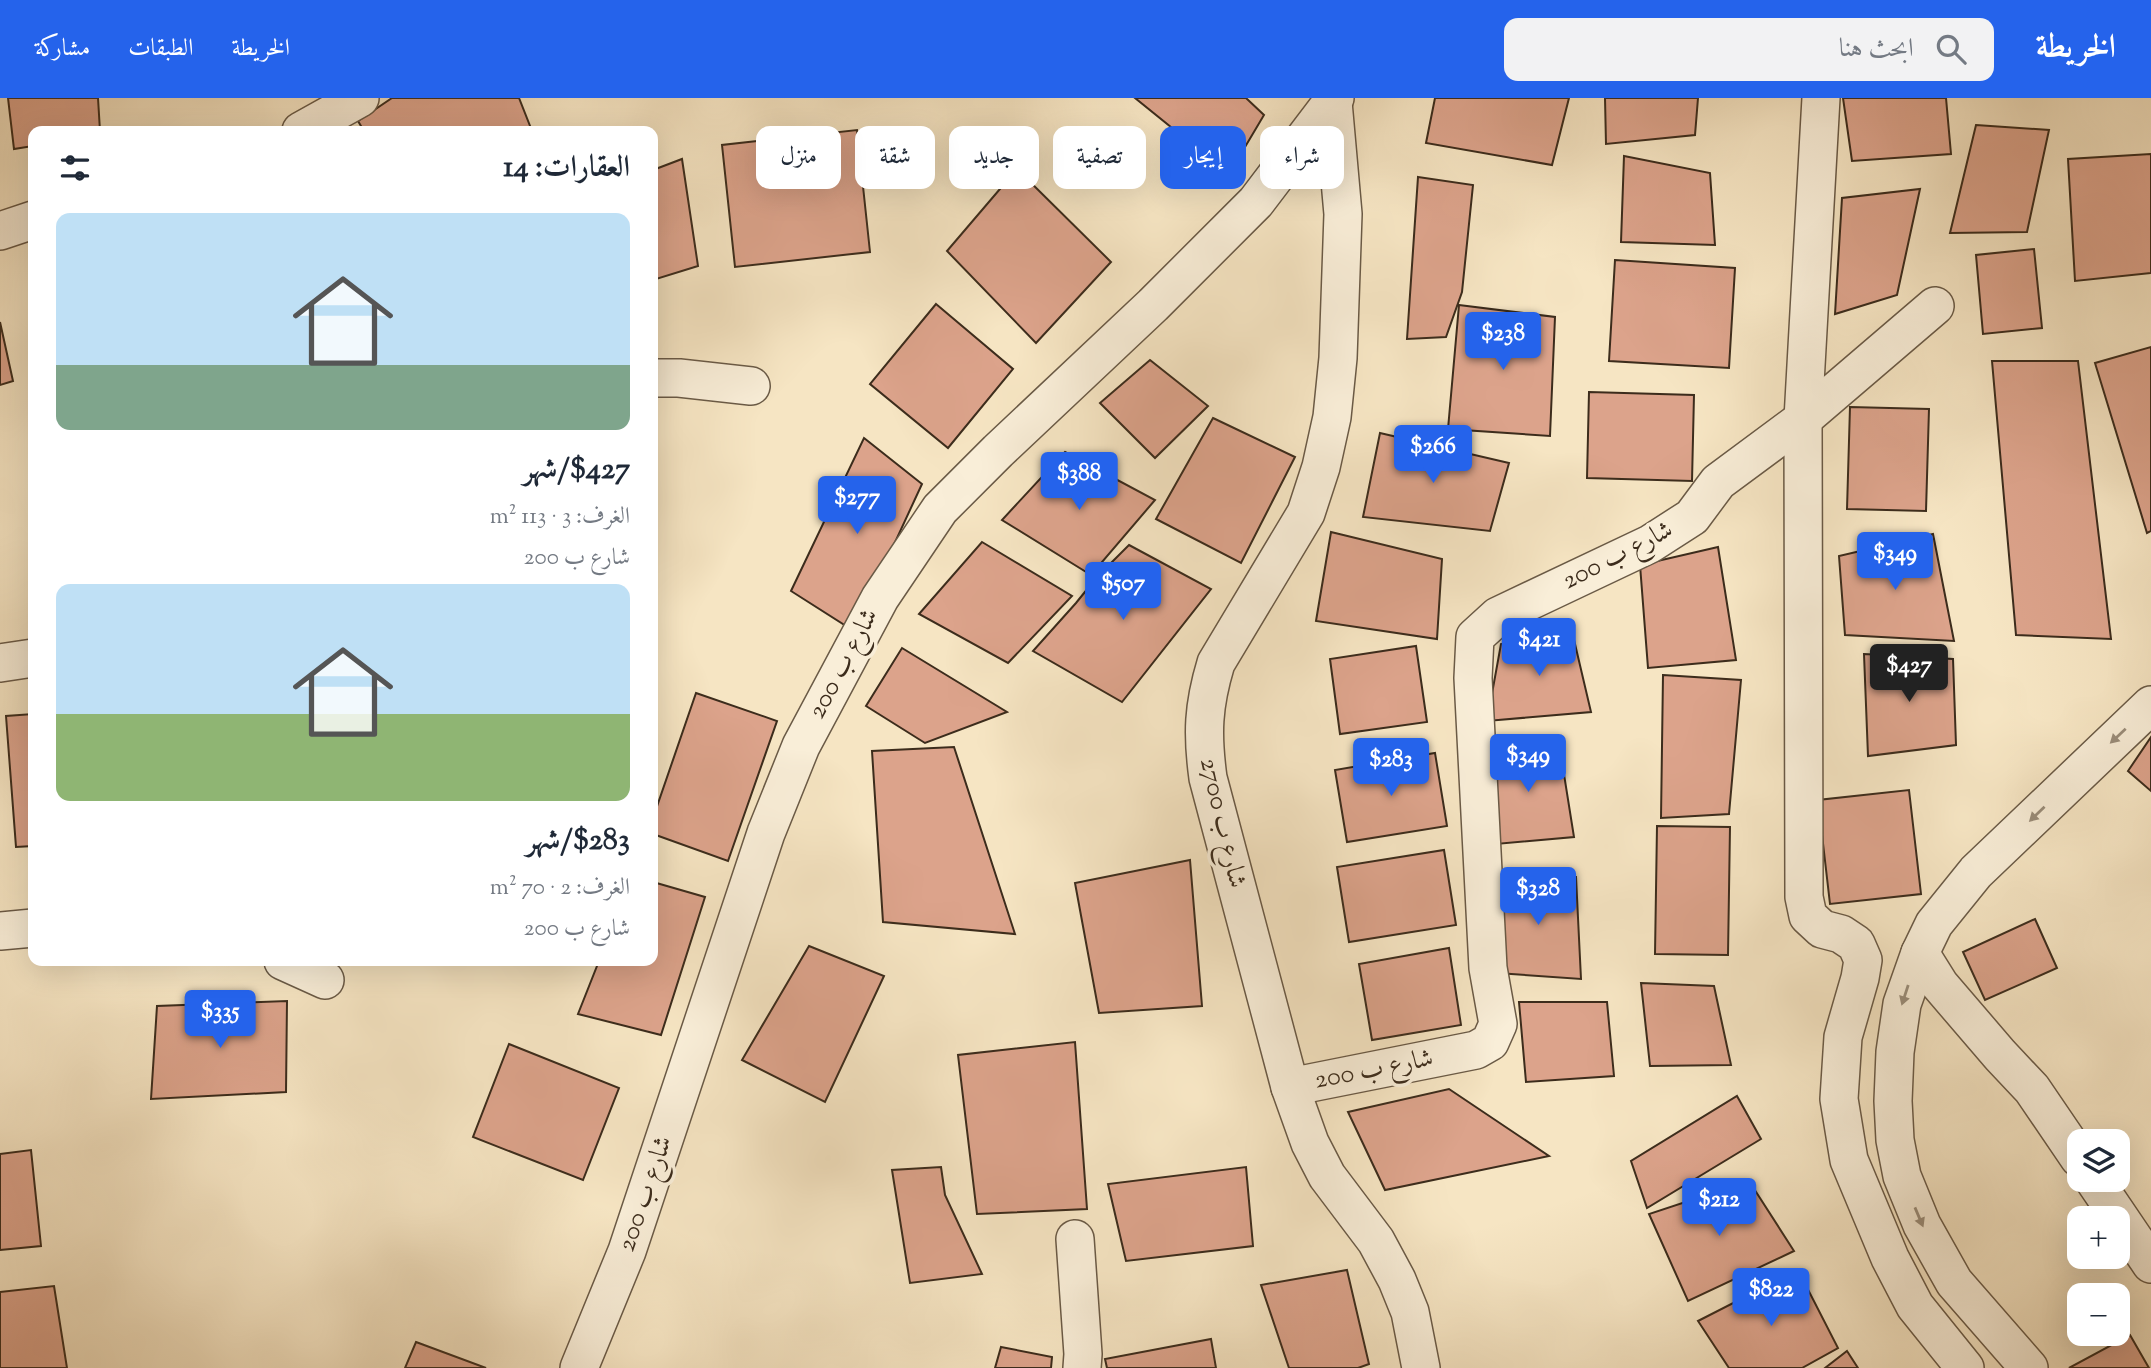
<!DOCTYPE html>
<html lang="ar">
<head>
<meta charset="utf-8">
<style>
  :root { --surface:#fff; --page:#f2f2f3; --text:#1f2937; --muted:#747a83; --accent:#2563eb }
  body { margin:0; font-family:"Sorts Mill Goudy",Amiri,serif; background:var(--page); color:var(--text); direction:rtl; height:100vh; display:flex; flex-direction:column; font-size:26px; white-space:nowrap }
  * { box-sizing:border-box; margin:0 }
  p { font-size:23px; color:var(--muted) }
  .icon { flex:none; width:38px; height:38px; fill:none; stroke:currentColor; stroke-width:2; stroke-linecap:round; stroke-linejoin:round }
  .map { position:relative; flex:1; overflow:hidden; direction:ltr }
  .sheet { position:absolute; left:28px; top:28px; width:630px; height:840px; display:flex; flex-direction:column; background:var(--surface); border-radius:14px; box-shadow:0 7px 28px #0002; direction:rtl }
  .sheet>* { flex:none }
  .hud { position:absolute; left:679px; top:28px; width:665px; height:63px; direction:rtl; display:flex; gap:14px }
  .controls { position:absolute; left:2067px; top:1031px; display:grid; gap:14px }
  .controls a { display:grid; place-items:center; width:63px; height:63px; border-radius:14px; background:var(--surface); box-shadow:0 7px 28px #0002; font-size:35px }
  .price { position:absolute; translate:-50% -60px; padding:0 16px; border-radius:7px; background:var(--accent); color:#fff; font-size:23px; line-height:46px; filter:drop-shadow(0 2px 4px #0008) }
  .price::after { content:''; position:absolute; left:50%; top:42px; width:21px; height:16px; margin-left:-10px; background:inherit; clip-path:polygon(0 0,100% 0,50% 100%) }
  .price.active { background:#222; color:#fff }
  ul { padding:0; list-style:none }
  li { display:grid; align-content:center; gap:14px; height:371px; padding:0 28px }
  li span { display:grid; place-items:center; height:217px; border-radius:14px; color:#555 }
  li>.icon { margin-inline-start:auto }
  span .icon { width:126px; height:126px; fill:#fffc; stroke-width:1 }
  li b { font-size:30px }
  h2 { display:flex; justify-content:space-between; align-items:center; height:84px; padding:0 28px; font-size:30px }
  .pill { padding:0 24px; border-radius:14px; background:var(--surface); box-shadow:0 7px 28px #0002; font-size:24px; line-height:63px }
  .pill.active { background:var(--accent); color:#fff }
  header { display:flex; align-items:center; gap:42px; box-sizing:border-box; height:98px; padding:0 35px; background:var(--accent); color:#fff }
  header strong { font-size:33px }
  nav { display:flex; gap:38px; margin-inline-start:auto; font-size:24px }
  .search { width:490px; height:63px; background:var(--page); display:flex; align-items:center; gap:18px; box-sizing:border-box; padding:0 24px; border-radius:14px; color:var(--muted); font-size:26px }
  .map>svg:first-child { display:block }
  .building { fill:#dca38b; stroke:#3c2c1c; stroke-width:2 }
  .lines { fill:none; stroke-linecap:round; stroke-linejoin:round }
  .minor-casing { stroke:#6a5a46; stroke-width:40 }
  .minor { stroke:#f9eed8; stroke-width:37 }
  .oneway { fill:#9a8d7a }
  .labels { text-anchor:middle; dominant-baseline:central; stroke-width:7; stroke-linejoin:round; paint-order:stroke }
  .street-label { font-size:26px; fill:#3c2c1c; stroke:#f9eed8 }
</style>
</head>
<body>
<header>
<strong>الخريطة</strong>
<div class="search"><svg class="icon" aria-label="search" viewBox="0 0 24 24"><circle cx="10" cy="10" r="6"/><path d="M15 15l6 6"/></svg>ابحث هنا</div>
<nav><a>الخريطة</a><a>الطبقات</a><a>مشاركة</a></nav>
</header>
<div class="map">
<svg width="2151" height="1270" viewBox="0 0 2151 1270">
  <rect width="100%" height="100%" fill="#f6e5c3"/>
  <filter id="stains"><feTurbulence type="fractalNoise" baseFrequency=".00286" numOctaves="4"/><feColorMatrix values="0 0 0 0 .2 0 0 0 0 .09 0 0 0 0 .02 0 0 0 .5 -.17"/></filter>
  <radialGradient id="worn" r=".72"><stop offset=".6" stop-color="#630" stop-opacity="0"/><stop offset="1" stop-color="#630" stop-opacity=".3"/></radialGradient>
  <g class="building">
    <polygon points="8,0 98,0 100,33 33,33 33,48 14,51"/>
    <polygon points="392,0 519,0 532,33 364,33 358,23"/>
    <polygon points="1135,0 1246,0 1264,17 1229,76"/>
    <polygon points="1435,0 1569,0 1552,67 1426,45"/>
    <polygon points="1605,0 1698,0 1695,37 1606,46"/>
    <polygon points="1843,0 1946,0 1951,56 1852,63"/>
    <polygon points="1976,27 2049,32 2027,134 1950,135"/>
    <polygon points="857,32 870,154 735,169 722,47"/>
    <polygon points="2151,56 2151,175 2075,183 2068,61"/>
    <polygon points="1624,58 1710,75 1715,147 1621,144"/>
    <polygon points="682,61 698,168 653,182 653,72"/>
    <polygon points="1017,71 1111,164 1036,245 947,153"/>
    <polygon points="1418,79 1473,87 1462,194 1446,239 1407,241"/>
    <polygon points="1920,91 1897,197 1835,216 1842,100"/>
    <polygon points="2034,151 2042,230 1983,236 1976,157"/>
    <polygon points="1615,162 1735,170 1729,270 1609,263"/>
    <polygon points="936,206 1013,271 948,350 870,286"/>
    <polygon points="1459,207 1555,219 1550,338 1448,331"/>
    <polygon points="0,224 13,283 0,287"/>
    <polygon points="2151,249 2151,433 2147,435 2095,265"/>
    <polygon points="1150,262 1208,308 1155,360 1100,305"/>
    <polygon points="1992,263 2078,263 2111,541 2016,537"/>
    <polygon points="1589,294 1694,297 1692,383 1587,380"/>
    <polygon points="1850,309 1929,311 1926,413 1847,411"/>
    <polygon points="1213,320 1295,359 1241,465 1156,421"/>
    <polygon points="1380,335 1509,365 1490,433 1363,419"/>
    <polygon points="864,340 922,386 854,533 791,493"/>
    <polygon points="1065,354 1155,402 1091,477 1002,422"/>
    <polygon points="1331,434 1442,461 1437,541 1316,523"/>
    <polygon points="1933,436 1954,543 1845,537 1839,458"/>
    <polygon points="982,444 1072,498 1008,565 919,516"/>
    <polygon points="1129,447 1211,491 1122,604 1033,553 1076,505 1097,479"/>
    <polygon points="1718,449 1736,562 1648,570 1640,467"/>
    <polygon points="1571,529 1591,614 1487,623 1501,546"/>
    <polygon points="1416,548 1427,624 1340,636 1330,561"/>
    <polygon points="902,550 1007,614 925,645 866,608"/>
    <polygon points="1864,556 1953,561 1956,647 1868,658"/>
    <polygon points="1663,577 1741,582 1729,716 1661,720"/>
    <polygon points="696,595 777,623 728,763 653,736 653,720"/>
    <polygon points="33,616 33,748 16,749 6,618"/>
    <polygon points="2151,639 2151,693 2128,673"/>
    <polygon points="1559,645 1574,739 1496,746 1484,654"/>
    <polygon points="954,649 1015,836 883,824 872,653"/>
    <polygon points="1435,655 1447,728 1347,744 1335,672"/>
    <polygon points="1909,692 1921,796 1830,806 1818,702"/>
    <polygon points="1657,728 1730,729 1728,857 1655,856"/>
    <polygon points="1444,752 1456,827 1349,844 1337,769"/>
    <polygon points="1190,762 1202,908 1099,915 1075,785"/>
    <polygon points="1576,779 1581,881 1497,875 1494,781"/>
    <polygon points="653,784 705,799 661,937 578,916 599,863 653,863"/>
    <polygon points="2035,821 2057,870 1985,902 1963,854"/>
    <polygon points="809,848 884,878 825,1004 742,962"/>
    <polygon points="1449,850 1461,927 1372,942 1359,866"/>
    <polygon points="1641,885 1714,888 1731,967 1650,968"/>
    <polygon points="287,903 286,994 151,1001 157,908"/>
    <polygon points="1519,904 1607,904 1614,978 1526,984"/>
    <polygon points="1075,944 1087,1111 977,1116 958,957"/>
    <polygon points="509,946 619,990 583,1082 473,1039"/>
    <polygon points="1449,991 1549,1058 1385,1092 1348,1014"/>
    <polygon points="1737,998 1761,1041 1647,1110 1631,1063"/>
    <polygon points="31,1052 41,1148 0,1152 0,1056"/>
    <polygon points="941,1069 945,1097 982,1176 910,1185 892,1072"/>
    <polygon points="1246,1069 1253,1148 1126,1163 1108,1086"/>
    <polygon points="1749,1083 1794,1153 1688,1203 1649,1116"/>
    <polygon points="1347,1172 1369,1266 1358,1270 1289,1270 1261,1187"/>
    <polygon points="1798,1172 1838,1250 1802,1270 1729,1270 1698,1223"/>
    <polygon points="54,1188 67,1270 0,1270 0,1194"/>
    <polygon points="2130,1237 2149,1270 2069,1270"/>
    <polygon points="1211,1241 1216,1270 1107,1270 1105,1261"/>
    <polygon points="416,1244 486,1270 405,1270"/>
    <polygon points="1001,1249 1052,1259 1051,1270 995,1270"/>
    <polygon points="1847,1253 1858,1270 1825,1270"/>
  </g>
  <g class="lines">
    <g class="minor-casing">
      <g id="minor">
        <polyline points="1821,0 1803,321 1804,799 1808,818 1822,831 1841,836 1856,846 1863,862 1860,880 1843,939 1839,1001 1849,1062 1890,1160 1915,1208 1965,1270"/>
        <path d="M1333,4L1343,116L1338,260L1332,319L1321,369L1306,415L1216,565C1203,608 1202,636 1208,680L1290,989L1310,1045L1327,1078L1376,1143L1397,1182L1410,1214L1421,1270"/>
        <polyline points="301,33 360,0"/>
        <polyline points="0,133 33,122"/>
        <polyline points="653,280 679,280 751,288"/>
        <polyline points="0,565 33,560"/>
        <polyline points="0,833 33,830"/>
        <polyline points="1920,855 1940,887 2000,957 2032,991 2079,1060"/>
        <polyline points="283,863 325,882"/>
        <polyline points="1290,989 1476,952 1490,944 1498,926 1488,870 1473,580 1475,539 1498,518 1650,446 1692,419 1718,384 1803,321 1935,208"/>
        <polyline points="2094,1082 2151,1166"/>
        <polyline points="1075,1141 1083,1256 1082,1270"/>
        <polyline points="579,1270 627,1153 766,735 801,648 880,500 940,411 998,353 1153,207 1256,104 1335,0"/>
        <polyline points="2029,1270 1954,1184 1922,1127 1902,1078 1895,1042 1893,1003 1895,954 1902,906 1920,855 1934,826 1976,774 2151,607"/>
      </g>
    </g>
    <use href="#minor" class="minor"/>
  </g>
  <defs><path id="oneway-solid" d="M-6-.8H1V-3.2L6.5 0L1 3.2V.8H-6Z" transform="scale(1.75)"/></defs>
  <g class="oneway">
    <use href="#oneway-solid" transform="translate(2118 638) rotate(137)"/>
    <use href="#oneway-solid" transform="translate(2037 716) rotate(136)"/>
    <use href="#oneway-solid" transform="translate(1905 897) rotate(108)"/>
    <use href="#oneway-solid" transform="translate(1919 1119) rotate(67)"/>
  </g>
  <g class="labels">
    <g class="street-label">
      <text transform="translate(1618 458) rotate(-27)">شارع ب 200</text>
      <text transform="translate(844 566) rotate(-62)">شارع ب 200</text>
      <text transform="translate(1222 725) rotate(77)">شارع ب 2700</text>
      <text transform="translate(1374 972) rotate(-11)">شارع ب 200</text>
      <text transform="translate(646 1096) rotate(-71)">شارع ب 200</text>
    </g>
  </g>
  <rect width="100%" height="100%" filter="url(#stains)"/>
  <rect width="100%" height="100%" fill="url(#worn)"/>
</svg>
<div class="controls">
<a><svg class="icon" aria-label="layers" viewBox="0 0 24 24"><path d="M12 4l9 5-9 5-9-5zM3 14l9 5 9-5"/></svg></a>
<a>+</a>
<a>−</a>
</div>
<b class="price" style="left:1503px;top:274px">$238</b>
<b class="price" style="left:1433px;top:387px">$266</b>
<b class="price" style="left:1079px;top:414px">$388</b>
<b class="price" style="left:857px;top:438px">$277</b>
<b class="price" style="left:1895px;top:494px">$349</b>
<b class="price" style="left:1123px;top:524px">$507</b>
<b class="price" style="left:1539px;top:580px">$421</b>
<b class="price active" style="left:1909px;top:606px">$427</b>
<b class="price" style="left:1528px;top:696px">$349</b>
<b class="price" style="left:1391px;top:700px">$283</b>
<b class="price" style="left:1538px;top:829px">$328</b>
<b class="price" style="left:220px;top:952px">$335</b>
<b class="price" style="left:1719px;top:1140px">$212</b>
<b class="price" style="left:1771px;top:1230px">$822</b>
<div class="hud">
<a class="pill">شراء</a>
<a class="pill active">إيجار</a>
<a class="pill">تصفية</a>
<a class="pill">جديد</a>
<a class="pill">شقة</a>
<a class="pill">منزل</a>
</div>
<section class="sheet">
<h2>العقارات: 14<svg class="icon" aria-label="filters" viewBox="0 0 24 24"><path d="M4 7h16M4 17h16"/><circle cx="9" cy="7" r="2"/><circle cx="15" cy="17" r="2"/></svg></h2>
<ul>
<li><span style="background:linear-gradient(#bfe0f5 70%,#7fa58c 0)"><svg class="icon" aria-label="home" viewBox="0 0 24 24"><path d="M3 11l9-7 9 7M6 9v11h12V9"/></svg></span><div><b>$427/شهر</b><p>الغرف: 3 · 113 m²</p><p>شارع ب 200</p></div></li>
<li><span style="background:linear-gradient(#bfe0f5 60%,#8fb573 0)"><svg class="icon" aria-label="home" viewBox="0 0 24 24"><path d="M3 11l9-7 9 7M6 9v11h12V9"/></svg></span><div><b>$283/شهر</b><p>الغرف: 2 · 70 m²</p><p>شارع ب 200</p></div></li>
</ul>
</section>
</div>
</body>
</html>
